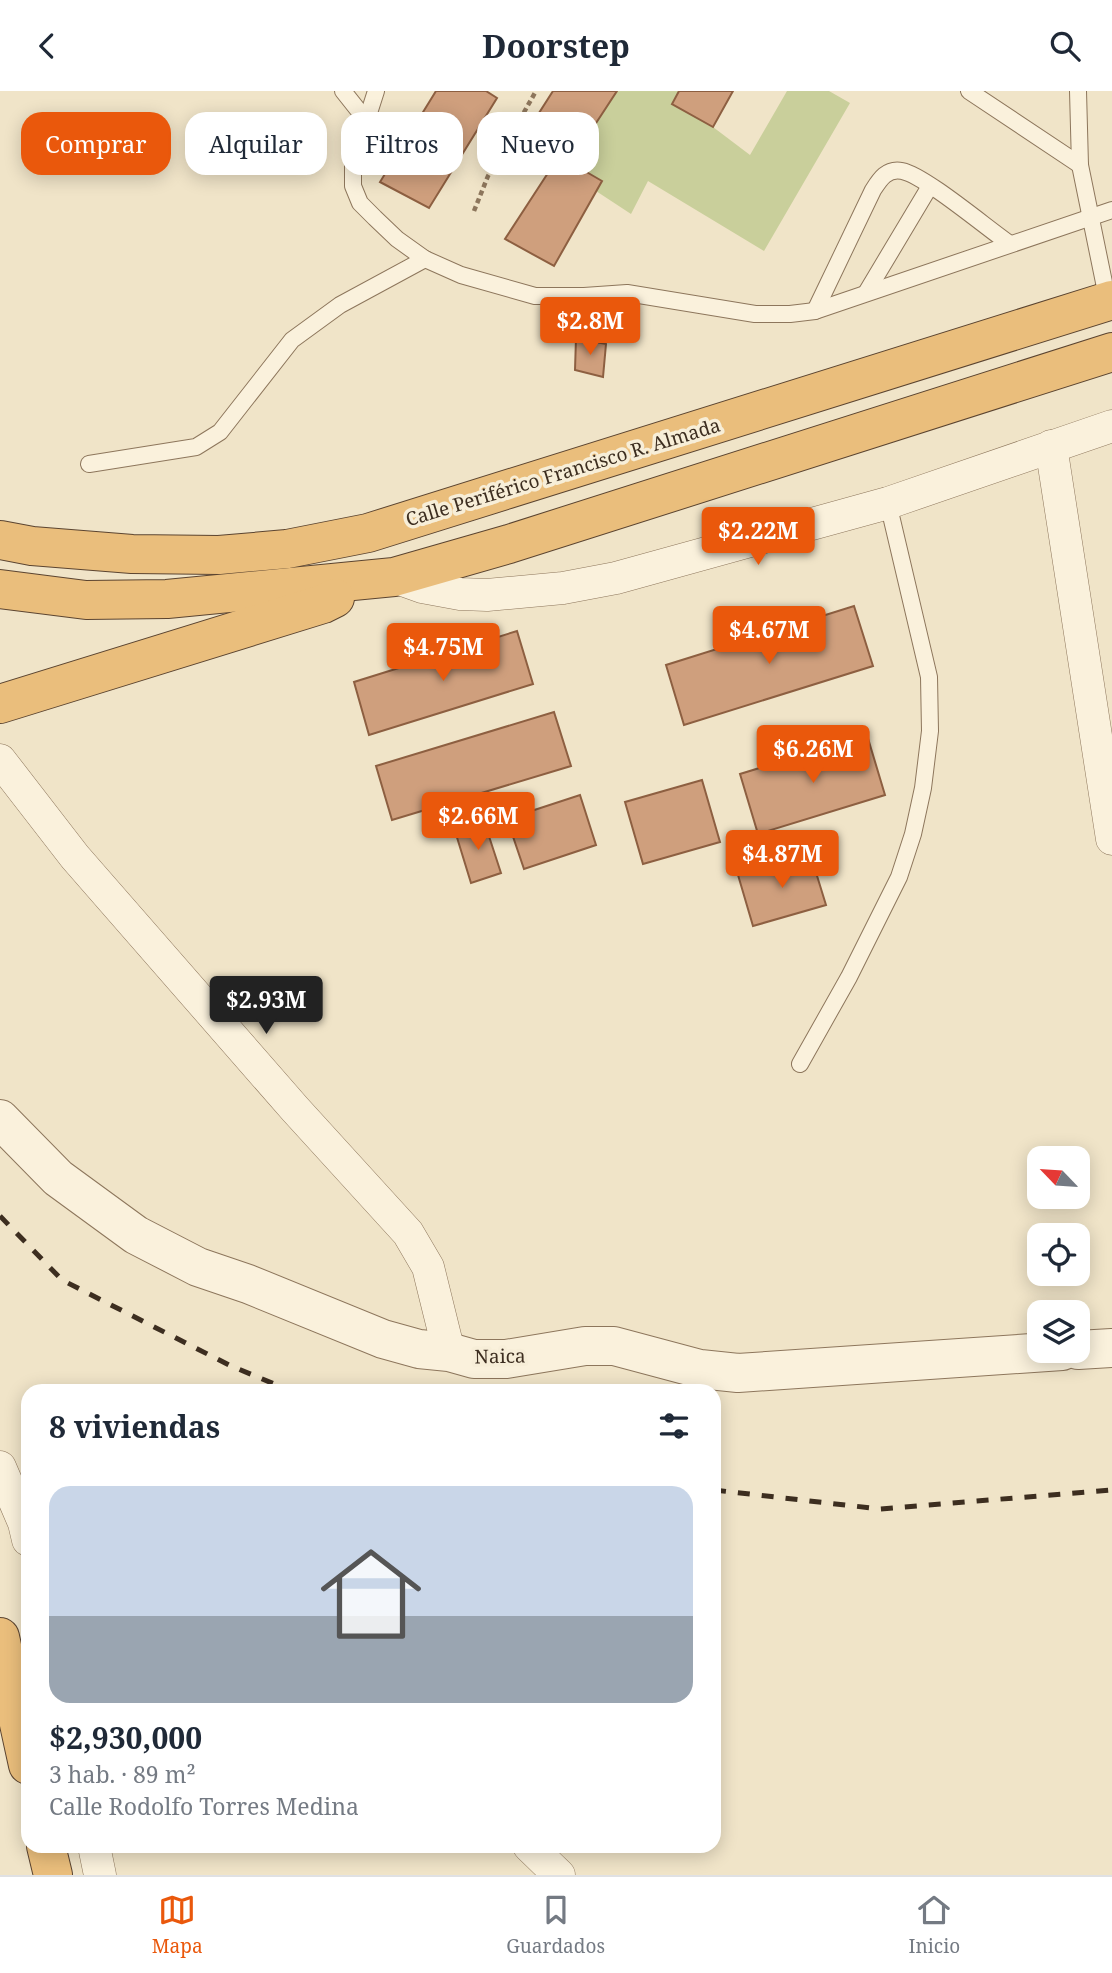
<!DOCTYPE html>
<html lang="es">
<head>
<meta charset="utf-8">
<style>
  :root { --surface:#fff; --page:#f6f6f7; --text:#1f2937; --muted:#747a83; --line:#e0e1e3; --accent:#ea580c }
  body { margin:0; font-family:"Noto Serif",serif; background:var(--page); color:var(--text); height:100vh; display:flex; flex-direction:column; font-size:26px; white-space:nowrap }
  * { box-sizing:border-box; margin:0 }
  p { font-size:23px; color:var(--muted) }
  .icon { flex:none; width:38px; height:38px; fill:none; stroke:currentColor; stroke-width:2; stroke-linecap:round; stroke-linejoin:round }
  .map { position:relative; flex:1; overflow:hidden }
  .sheet { position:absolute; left:21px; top:1293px; width:700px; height:469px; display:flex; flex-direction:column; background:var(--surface); border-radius:21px; box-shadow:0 4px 18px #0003 }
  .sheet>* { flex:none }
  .banner { position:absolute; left:21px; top:21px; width:700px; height:63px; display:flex; gap:14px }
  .needle { width:46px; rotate:295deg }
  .buttons { position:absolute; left:1027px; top:1055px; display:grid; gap:14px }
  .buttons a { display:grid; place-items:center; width:63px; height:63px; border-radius:14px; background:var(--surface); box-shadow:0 4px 18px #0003; font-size:35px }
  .price { position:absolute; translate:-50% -60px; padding:0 16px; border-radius:7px; background:var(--accent); color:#fff; font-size:23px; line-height:46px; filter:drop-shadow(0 2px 4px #0008) }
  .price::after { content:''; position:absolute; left:50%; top:42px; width:21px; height:16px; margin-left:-10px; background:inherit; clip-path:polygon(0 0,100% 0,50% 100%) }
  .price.selected { background:#222; color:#fff }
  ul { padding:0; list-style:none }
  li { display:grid; align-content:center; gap:14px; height:371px; padding:0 28px }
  li span { display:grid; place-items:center; height:217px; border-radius:21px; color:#555 }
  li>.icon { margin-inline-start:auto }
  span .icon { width:126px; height:126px; fill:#fffc; stroke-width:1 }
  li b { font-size:30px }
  h2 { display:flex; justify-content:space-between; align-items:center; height:84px; padding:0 28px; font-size:30px }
  .pill { padding:0 24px; border-radius:21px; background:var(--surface); box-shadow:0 4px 18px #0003; font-size:24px; line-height:63px }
  .pill.selected { background:var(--accent); color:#fff }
  header { display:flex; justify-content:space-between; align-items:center; height:91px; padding:0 28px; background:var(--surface); font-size:32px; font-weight:700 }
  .dock { display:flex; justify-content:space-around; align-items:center; height:98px; border-top:2px solid var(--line); background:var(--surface); font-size:19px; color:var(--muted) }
  .dock a { display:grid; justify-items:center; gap:4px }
  .dock .selected { color:var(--accent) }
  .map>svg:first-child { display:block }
  .green { fill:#c9cf9b }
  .building { fill:#cf9f7d; stroke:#8d5f41; stroke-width:2 }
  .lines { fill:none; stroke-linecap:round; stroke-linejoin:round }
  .service-casing { stroke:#8d765c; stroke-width:18 }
  .minor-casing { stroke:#8d765c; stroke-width:33 }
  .tertiary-casing { stroke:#8d765c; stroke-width:40 }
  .trunk-casing { stroke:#5b4430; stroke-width:40 }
  .path { stroke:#8d765c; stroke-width:4.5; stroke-dasharray:5 3.5; stroke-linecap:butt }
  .service { stroke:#faf1dc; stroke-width:16 }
  .minor { stroke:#faf1dc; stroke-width:32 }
  .tertiary { stroke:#faf1dc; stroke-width:38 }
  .trunk { stroke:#eabe7c; stroke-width:38 }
  .rail { stroke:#3d2e20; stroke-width:5; stroke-dasharray:12 12; stroke-linecap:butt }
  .labels { text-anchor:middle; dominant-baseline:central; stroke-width:7; stroke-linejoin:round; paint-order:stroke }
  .street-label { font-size:19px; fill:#3d2e20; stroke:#f7eed8 }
</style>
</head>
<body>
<header><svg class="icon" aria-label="back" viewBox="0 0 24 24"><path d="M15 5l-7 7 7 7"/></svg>Doorstep<svg class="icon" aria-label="search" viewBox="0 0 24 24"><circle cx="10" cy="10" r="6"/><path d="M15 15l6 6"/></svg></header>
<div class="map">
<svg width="1112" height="1784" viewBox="0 0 1112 1784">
  <rect width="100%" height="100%" fill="#f0e4c8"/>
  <polygon class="green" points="617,0 679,0 672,13 713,36 750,64 787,0 829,0 850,12 764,160 648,90 631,123 596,100 602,90 571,72"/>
  <g class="building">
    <polygon points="436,0 486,0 497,7 429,117 380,91"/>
    <polygon points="553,0 617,0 585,49 539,22"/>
    <polygon points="679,0 733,0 713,36 672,13"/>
    <polygon points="559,65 602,90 554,175 505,148"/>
    <polygon points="576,247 606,253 603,286 575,279"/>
    <polygon points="854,515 873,575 684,634 666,574"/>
    <polygon points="517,540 533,593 369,644 354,591"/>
    <polygon points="554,621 571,675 392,729 376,675"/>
    <polygon points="867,644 885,704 758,743 740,683"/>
    <polygon points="702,689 720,751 643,773 625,711"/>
    <polygon points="580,704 596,754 524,778 507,728"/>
    <polygon points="484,730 501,782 471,792 455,740"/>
    <polygon points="810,762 826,814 753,835 738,784"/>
  </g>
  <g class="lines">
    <g class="service-casing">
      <g id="service">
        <polyline points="343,0 366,29"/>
        <polyline points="376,0 353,72 353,95 360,112 375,127 397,148 425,168 461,184 535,205 584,205 627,202 755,223 790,223 815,220 1112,119"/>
        <polyline points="969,0 1080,74"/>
        <polyline points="1078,0 1080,74 1108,211"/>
        <polyline points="866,202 930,95"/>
        <path d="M815,220L873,99C880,88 887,77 902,80C924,84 988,138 1010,153"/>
        <polyline points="89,373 196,356 220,341 292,249 340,214 425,168"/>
        <polyline points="800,973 849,886 899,786 913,743 923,697 930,640 929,586 888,412"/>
      </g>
    </g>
    <g class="minor-casing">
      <g id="minor">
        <polyline points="1051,355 1112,748"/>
        <polyline points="394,486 422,496 460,503 487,504 563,497 616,487 888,412 1112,335"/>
        <polyline points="0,669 75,766 295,1018 408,1142 428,1176 449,1261"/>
        <polyline points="0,1376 24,1432 28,1449"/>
        <polyline points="94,1755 100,1784"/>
        <polyline points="529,1755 559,1784"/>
      </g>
    </g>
    <g class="tertiary-casing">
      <g id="tertiary">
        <polyline points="0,1028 58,1087 136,1144 198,1176 248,1193 383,1248 419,1258 449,1261 474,1268 506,1268 585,1255 614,1255 700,1278 738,1282 1062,1260"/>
        <polyline points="1078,1259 1112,1257"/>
      </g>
    </g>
    <g class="trunk-casing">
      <g id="trunk">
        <polyline points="0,449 32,455 132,463 219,464 287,458 368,442 1112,209"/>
        <polyline points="0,498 86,509 167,508 394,486 509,453 1112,261"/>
        <polyline points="0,613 323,513 335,507"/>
        <polyline points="0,1546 28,1674"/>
        <polyline points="46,1755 53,1784"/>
      </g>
    </g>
    <g class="path">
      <polyline points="485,51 508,48"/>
      <polyline points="474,120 488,85 536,0"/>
    </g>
    <use href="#service" class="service"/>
    <use href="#minor" class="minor"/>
    <use href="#tertiary" class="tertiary"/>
    <use href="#trunk" class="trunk"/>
    <g class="rail">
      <polyline points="0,1125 62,1189 229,1274 291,1300"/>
      <polyline points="714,1399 880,1418 1112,1399"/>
    </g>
  </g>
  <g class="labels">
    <g class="street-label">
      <text transform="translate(563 381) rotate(-17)">Calle Periférico Francisco R. Almada</text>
      <text transform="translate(500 1265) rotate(-1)">Naica</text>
    </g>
  </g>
</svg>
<div class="buttons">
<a><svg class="needle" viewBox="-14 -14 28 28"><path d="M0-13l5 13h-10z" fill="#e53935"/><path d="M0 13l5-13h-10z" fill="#747a83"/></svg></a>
<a><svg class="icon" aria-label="locate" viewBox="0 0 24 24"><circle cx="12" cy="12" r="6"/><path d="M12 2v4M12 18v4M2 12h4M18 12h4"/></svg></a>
<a><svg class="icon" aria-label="layers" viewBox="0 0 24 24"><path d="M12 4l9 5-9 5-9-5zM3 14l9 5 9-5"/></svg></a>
</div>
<b class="price" style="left:590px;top:266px">$2.8M</b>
<b class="price" style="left:758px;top:476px">$2.22M</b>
<b class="price" style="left:769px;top:575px">$4.67M</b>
<b class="price" style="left:443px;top:592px">$4.75M</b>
<b class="price" style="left:813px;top:694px">$6.26M</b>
<b class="price" style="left:478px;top:761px">$2.66M</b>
<b class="price" style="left:782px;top:799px">$4.87M</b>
<b class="price selected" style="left:266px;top:945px">$2.93M</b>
<div class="banner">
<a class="pill selected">Comprar</a>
<a class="pill">Alquilar</a>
<a class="pill">Filtros</a>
<a class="pill">Nuevo</a>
</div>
<section class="sheet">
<h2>8 viviendas<svg class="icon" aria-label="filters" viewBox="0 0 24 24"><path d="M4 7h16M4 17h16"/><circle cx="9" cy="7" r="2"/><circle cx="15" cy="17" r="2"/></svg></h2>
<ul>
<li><span style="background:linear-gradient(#c9d6e8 60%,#9aa5b1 0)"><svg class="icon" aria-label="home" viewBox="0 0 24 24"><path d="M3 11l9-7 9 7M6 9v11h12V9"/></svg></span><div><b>$2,930,000</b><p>3 hab. · 89 m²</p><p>Calle Rodolfo Torres Medina</p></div></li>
</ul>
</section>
</div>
<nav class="dock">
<a class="selected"><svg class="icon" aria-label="map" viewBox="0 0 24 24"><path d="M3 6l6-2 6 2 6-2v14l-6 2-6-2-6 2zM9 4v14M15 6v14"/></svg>Mapa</a>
<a><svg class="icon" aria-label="saved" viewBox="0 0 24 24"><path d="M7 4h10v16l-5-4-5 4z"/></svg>Guardados</a>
<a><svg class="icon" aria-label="home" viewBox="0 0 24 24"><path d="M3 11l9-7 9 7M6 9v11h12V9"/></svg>Inicio</a>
</nav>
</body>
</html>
